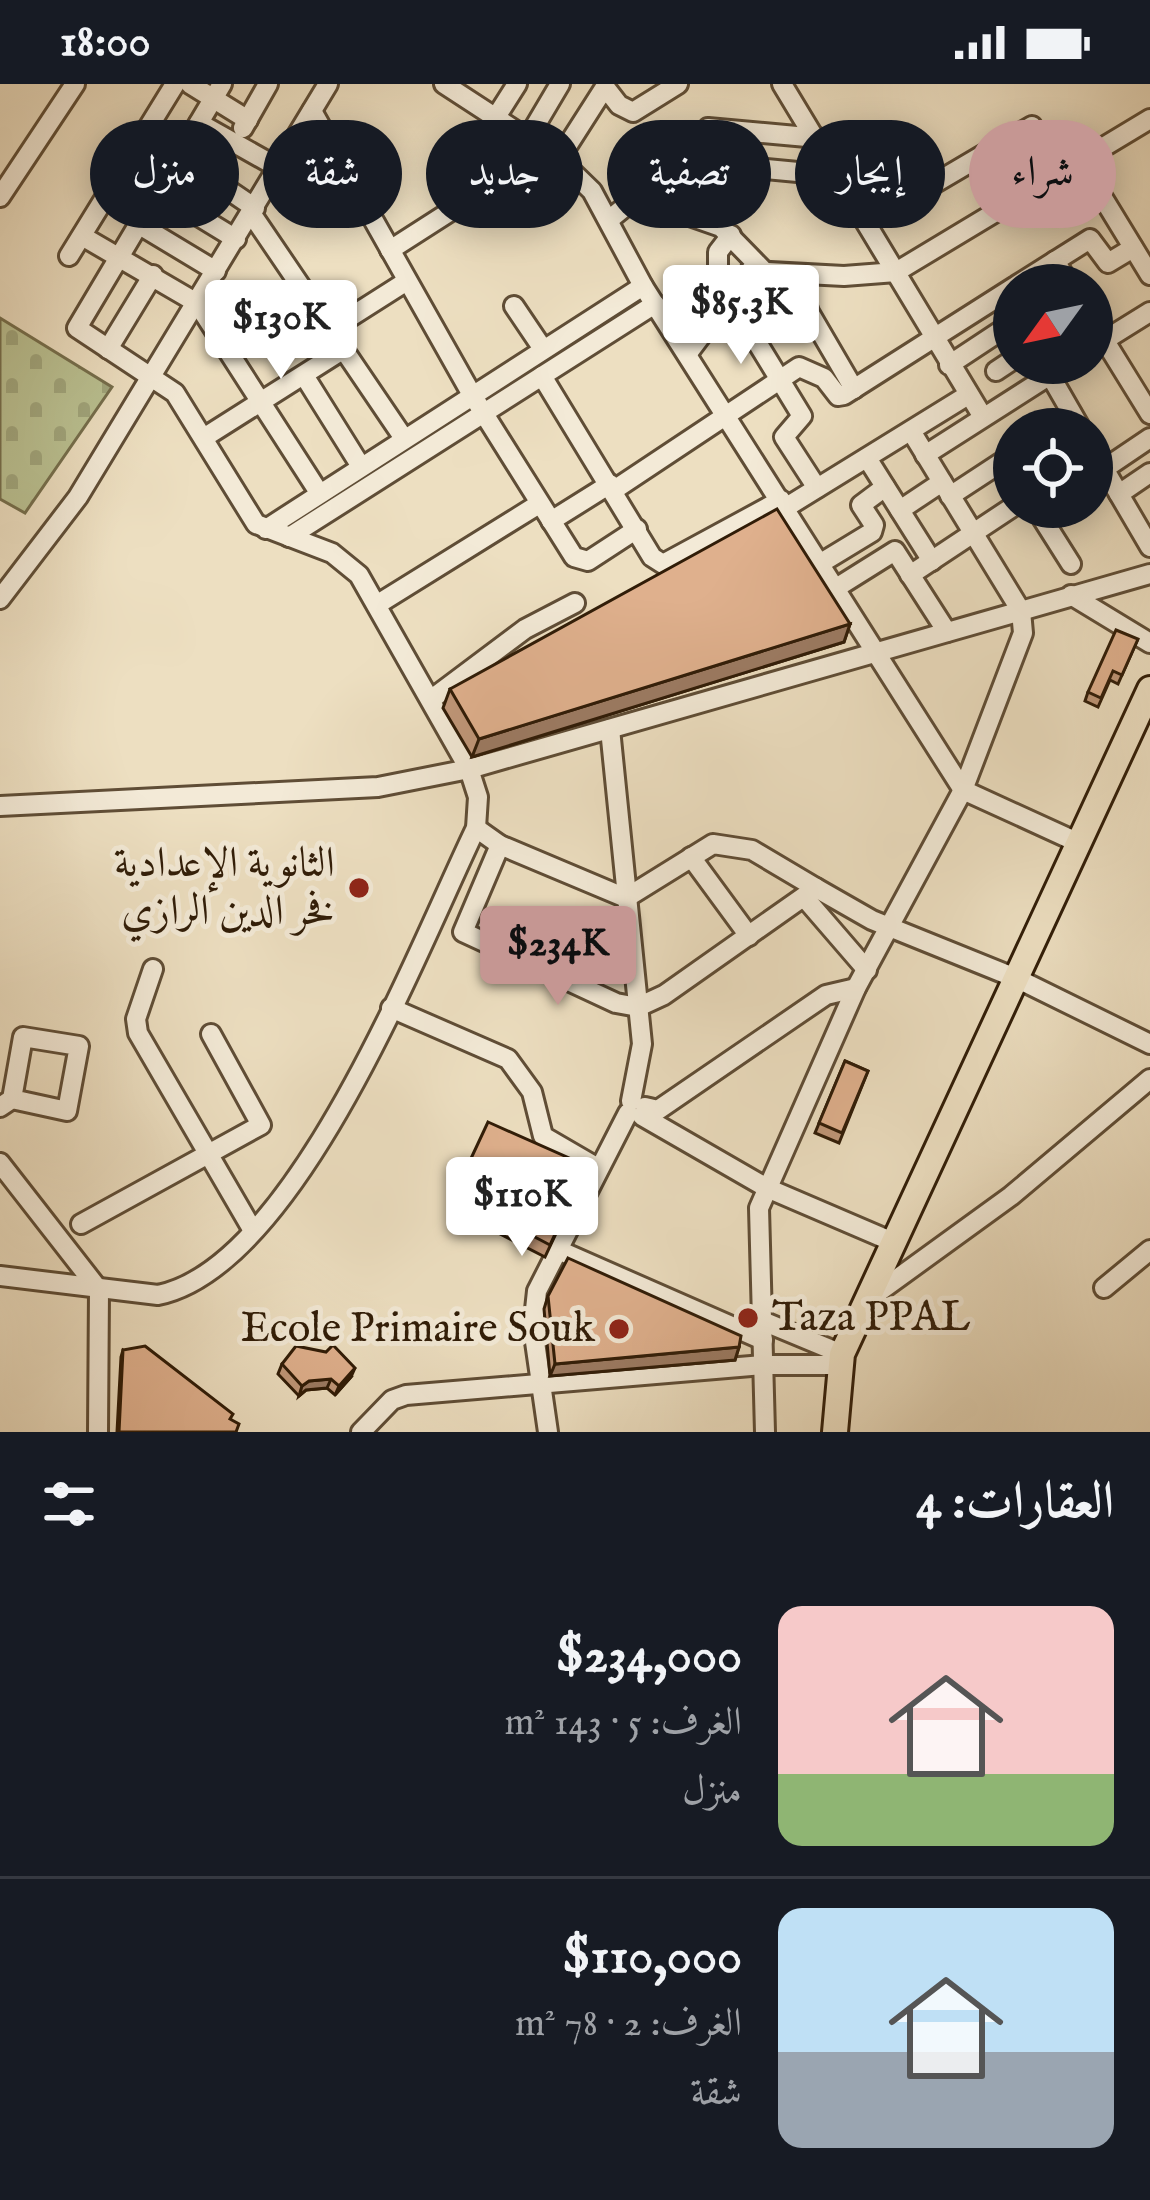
<!DOCTYPE html>
<html lang="ar">
<head>
<meta charset="utf-8">
<style>
  :root { --surface:#171b24; --page:#242831; --text:#f1f3f6; --muted:#9ea1a6; --line:#363941; --accent:#c59692 }
  body { margin:0; font-family:"IM FELL English",Amiri,serif; background:var(--page); color:var(--text); direction:rtl; height:100vh; display:flex; flex-direction:column; font-size:45px; white-space:nowrap }
  * { box-sizing:border-box; margin:0 }
  p { font-size:39px; color:var(--muted) }
  .icon { flex:none; width:66px; height:66px; fill:none; stroke:currentColor; stroke-width:2; stroke-linecap:round; stroke-linejoin:round }
  .map { position:relative; height:1348px; overflow:hidden; direction:ltr }
  .side { display:flex; flex-direction:column; background:var(--surface); flex:1 }
  .side>* { flex:none }
  .banner { position:absolute; left:36px; top:36px; width:1080px; height:108px; direction:rtl; display:flex; gap:24px }
  .needle { width:78px; rotate:237deg }
  .fabs { position:absolute; left:993px; top:180px; display:grid; gap:24px }
  .fabs a { display:grid; place-items:center; width:120px; height:120px; border-radius:50%; background:var(--surface); box-shadow:0 6px 30px #0003; font-size:60px }
  .price { position:absolute; translate:-50% -102px; padding:0 27px; border-radius:12px; background:#fff; color:#222; font-size:39px; line-height:78px; filter:drop-shadow(0 3px 6px #0008) }
  .price::after { content:''; position:absolute; left:50%; top:72px; width:36px; height:27px; margin-left:-18px; background:inherit; clip-path:polygon(0 0,100% 0,50% 100%) }
  .price.active { background:var(--accent); color:#111 }
  ul { padding:0; list-style:none }
  li { display:flex; align-items:center; gap:36px; height:300px; padding:0 36px }
  li+li { border-top:3px solid var(--line) }
  li span { display:grid; place-items:center; flex:none; width:336px; height:240px; border-radius:24px; color:#555 }
  li>.icon { margin-inline-start:auto }
  span .icon { width:144px; height:144px; fill:#fffc; stroke-width:1 }
  li b { font-size:51px }
  h2 { display:flex; justify-content:space-between; align-items:center; height:144px; padding:0 36px; font-size:51px }
  .tag { padding:0 42px; border-radius:54px; background:var(--surface); box-shadow:0 6px 30px #0003; font-size:42px; line-height:108px }
  .tag.active { background:var(--accent); color:#111 }
  .status { display:flex; justify-content:space-between; align-items:center; height:84px; padding:0 60px; background:var(--surface); direction:ltr }
  .status svg { height:33px; fill:currentColor }
  .map>svg:first-child { display:block }
  .cemetery { fill:url(#cemetery-stones); stroke:#756e4c; stroke-width:3 }
  .lines { fill:none; stroke-linecap:round; stroke-linejoin:round }
  .minor-casing { stroke:#5f4d36; stroke-width:24 }
  .major-casing { stroke:#301c07; stroke-width:30 }
  .minor { stroke:#f3ead7; stroke-width:18 }
  .major { stroke:#eddfc1; stroke-width:24 }
  .wall { fill:#c09779; stroke:#301c07; stroke-width:3 }
  .shaded-wall { fill:#9c7b63; stroke:#301c07; stroke-width:3 }
  .building { fill:#dfb08d; stroke:#301c07; stroke-width:3 }
  .poi-dot { fill:#8f2418; stroke:#f3ead7; stroke-width:4.5 }
  .labels { text-anchor:middle; dominant-baseline:central; stroke-width:10; stroke-linejoin:round; paint-order:stroke }
  .poi-label { font-size:42px; fill:#301c07; stroke:#f3ead7; text-anchor:end }
</style>
</head>
<body>
<div class="status"><b>18:00</b><svg viewBox="0 0 49 12"><path d="M0 12V9h3v3zM5 12V6h3v6zM10 12V3h3v9zM15 12V0h3v12zM26 1h20v11H26zM47 4h2v5h-2z"/></svg></div>
<div class="map">
<svg width="1150" height="1348" viewBox="0 0 1150 1348">
  <defs>
    <pattern id="cemetery-stones" width="16" height="16" patternUnits="userSpaceOnUse" patternTransform="scale(3)"><rect width="16" height="16" fill="#bac192"/><path d="M2 7V4a2 2 0 0 1 4 0v3zM10 15v-3a2 2 0 0 1 4 0v3z" fill="#a0a57c"/></pattern>
  </defs>
  <rect width="100%" height="100%" fill="#eddfc1"/>
  <filter id="stains"><feTurbulence type="fractalNoise" baseFrequency=".00167" numOctaves="4"/><feColorMatrix values="0 0 0 0 .2 0 0 0 0 .09 0 0 0 0 .02 0 0 0 .5 -.17"/></filter>
  <radialGradient id="worn" r=".72"><stop offset=".6" stop-color="#630" stop-opacity="0"/><stop offset="1" stop-color="#630" stop-opacity=".3"/></radialGradient>
  <polygon class="cemetery" points="0,234 112,303 25,429 0,415"/>
  <g class="lines">
    <g class="minor-casing">
      <g id="minor">
        <polyline points="190,0 248,36"/>
        <polyline points="444,0 559,75 592,107 643,202 963,706 1079,759"/>
        <polyline points="782,0 983,333"/>
        <polyline points="312,27 471,309 574,473 588,477 637,445"/>
        <polyline points="496,33 517,0"/>
        <polyline points="199,39 277,83"/>
        <polyline points="243,44 268,0"/>
        <polyline points="528,54 560,0"/>
        <polyline points="180,73 255,124"/>
        <polyline points="559,75 605,3 619,21 633,28 678,0"/>
        <polyline points="681,77 840,92"/>
        <polyline points="1081,78 1150,191"/>
        <polyline points="159,108 236,155"/>
        <polyline points="0,113 75,0"/>
        <polyline points="635,113 721,143 762,185"/>
        <polyline points="251,129 403,353"/>
        <polyline points="610,135 681,77 708,44 818,54"/>
        <polyline points="869,138 1032,42"/>
        <polyline points="138,140 216,187"/>
        <polyline points="82,152 197,219 318,407"/>
        <polyline points="390,166 546,66"/>
        <polyline points="69,172 175,0"/>
        <polyline points="1055,177 1070,201"/>
        <polyline points="795,190 809,228 854,305"/>
        <polyline points="1017,201 1090,155 1108,179 1133,164"/>
        <polyline points="514,222 543,265"/>
        <polyline points="718,226 718,168 731,151"/>
        <polyline points="1092,236 1150,330"/>
        <polyline points="747,242 802,332 784,353 817,404"/>
        <polyline points="330,246 407,197"/>
        <polyline points="1092,264 1150,228"/>
        <polyline points="108,265 153,191"/>
        <polyline points="688,269 750,187 844,192 896,188 1150,35"/>
        <polyline points="1043,279 1081,345"/>
        <polyline points="949,281 1014,238"/>
        <polyline points="996,287 1014,275"/>
        <polyline points="542,292 652,473 663,480 781,416"/>
        <polyline points="305,293 360,381"/>
        <polyline points="1050,345 1072,330"/>
        <polyline points="205,353 344,265"/>
        <polyline points="1092,364 1150,463"/>
        <polyline points="925,371 1069,279"/>
        <polyline points="867,374 932,477"/>
        <polyline points="1104,385 1150,354"/>
        <polyline points="614,406 799,283 824,294 838,312 844,311 1014,203"/>
        <polyline points="1119,410 1150,389"/>
        <polyline points="950,412 1014,370"/>
        <polyline points="1035,423 1071,480"/>
        <polyline points="785,424 968,311"/>
        <polyline points="900,426 942,398"/>
        <polyline points="551,437 610,400"/>
        <polyline points="266,445 643,202"/>
        <polyline points="289,453 655,220"/>
        <polyline points="821,479 872,448 874,441 861,421 885,403"/>
        <polyline points="910,491 1014,422"/>
        <polyline points="836,504 895,467 947,548"/>
        <polyline points="1071,511 1150,559"/>
        <polyline points="0,515 78,413 328,0"/>
        <polyline points="378,520 539,420"/>
        <polyline points="433,614 525,545 575,519"/>
        <polyline points="610,645 642,960 631,1017"/>
        <polyline points="0,722 378,703 469,685 1150,490"/>
        <polyline points="476,744 500,761 626,814 713,760 752,766 816,804"/>
        <polyline points="500,761 463,848 616,919 638,923 664,911 816,804 872,836 1018,895 1150,960"/>
        <polyline points="691,773 749,852"/>
        <polyline points="804,813 867,886"/>
        <polyline points="153,885 136,935 138,949 252,1145"/>
        <polyline points="391,924 508,975 532,1008 543,1052 598,1084"/>
        <polyline points="0,1023 12,1015 23,953 79,962 67,1027 12,1015"/>
        <polyline points="645,1023 658,1026 826,911 856,904"/>
        <polyline points="642,1032 767,1104 893,1158"/>
        <polyline points="0,1079 99,1206"/>
        <polyline points="81,1140 261,1041 211,950"/>
        <polyline points="556,1165 763,1256"/>
        <path d="M0,1192L158,1211C296,1183 418,864 476,744L478,713L469,685L359,491L332,469L256,440L175,309L77,244L222,0"/>
        <polyline points="1104,1204 1150,1166"/>
        <polyline points="869,1215 1011,1112 1150,995"/>
        <polyline points="765,1238 842,1270"/>
        <polyline points="98,1348 99,1206"/>
        <polyline points="361,1348 392,1316 406,1311 763,1281 839,1281"/>
        <polyline points="548,1348 533,1244 537,1207 628,1029"/>
        <polyline points="765,1348 759,1124 856,904 963,706 1023,549 1021,527 911,347"/>
      </g>
    </g>
    <g class="major-casing">
      <polyline id="major" points="835,1348 842,1270 1150,605"/>
    </g>
    <use href="#minor" class="minor"/>
    <use href="#major" class="major"/>
  </g>
  <g class="wall">
    <polygon points="850,540 844,558 472,673 443,624 450,605"/>
    <polygon points="1138,555 1118,600 1110,596 1098,623 1085,617 1088,608"/>
    <polygon points="845,977 868,987 839,1059 815,1049"/>
    <polygon points="467,1083 582,1094 545,1173 471,1135 463,1096"/>
    <polygon points="548,1212 739,1263 735,1276 550,1292 544,1225"/>
    <polygon points="123,1266 230,1335 236,1348 117,1348 121,1273"/>
    <polygon points="282,1280 351,1293 335,1311 327,1304 306,1306 299,1312 278,1290"/>
  </g>
  <g class="shaded-wall">
    <polygon points="850,540 844,558 472,673 479,655"/>
    <polygon points="739,1263 735,1276 550,1292 555,1280"/>
    <polygon points="355,1284 351,1293 335,1311 339,1302"/>
    <polygon points="331,1295 327,1304 306,1306 299,1312 302,1302 309,1297"/>
  </g>
  <g class="building">
    <polygon points="777,425 850,540 479,655 450,605"/>
    <polygon points="1116,546 1138,555 1122,591 1113,587 1101,614 1088,608"/>
    <polygon points="845,977 868,987 842,1049 819,1039"/>
    <polygon points="488,1038 587,1082 550,1161 476,1122 467,1083"/>
    <polygon points="568,1174 741,1252 739,1263 555,1280 548,1212"/>
    <polygon points="333,1261 355,1284 339,1302 331,1295 309,1297 302,1302 282,1280 296,1262 326,1268"/>
    <polygon points="145,1262 233,1330 230,1335 239,1340 236,1348 119,1348 123,1266"/>
  </g>
  <g class="poi-dot">
    <circle cx="359" cy="804" r="12"/>
    <circle cx="748" cy="1234" r="12"/>
    <circle cx="619" cy="1245" r="12"/>
  </g>
  <g class="labels">
    <g class="poi-label">
      <text x="335" y="780">الثانوية الإعدادية<tspan x="335" dy="48">فخر الدين الرازي</tspan></text>
      <text x="772" y="1234" text-anchor="start">Taza PPAL</text>
      <text x="595" y="1245">Ecole Primaire Souk</text>
    </g>
  </g>
  <rect width="100%" height="100%" filter="url(#stains)"/>
  <rect width="100%" height="100%" fill="url(#worn)"/>
</svg>
<div class="fabs">
<a><svg class="needle" viewBox="-14 -14 28 28"><path d="M0-13l5 13h-10z" fill="#e53935"/><path d="M0 13l5-13h-10z" fill="#9ea1a6"/></svg></a>
<a><svg class="icon" aria-label="locate" viewBox="0 0 24 24"><circle cx="12" cy="12" r="6"/><path d="M12 2v4M12 18v4M2 12h4M18 12h4"/></svg></a>
</div>
<b class="price" style="left:741px;top:283px">$85.3K</b>
<b class="price" style="left:281px;top:298px">$130K</b>
<b class="price active" style="left:558px;top:924px">$234K</b>
<b class="price" style="left:522px;top:1175px">$110K</b>
<div class="banner">
<a class="tag active">شراء</a>
<a class="tag">إيجار</a>
<a class="tag">تصفية</a>
<a class="tag">جديد</a>
<a class="tag">شقة</a>
<a class="tag">منزل</a>
</div>
</div>
<section class="side">
<h2>العقارات: 4<svg class="icon" aria-label="filters" viewBox="0 0 24 24"><path d="M4 7h16M4 17h16"/><circle cx="9" cy="7" r="2"/><circle cx="15" cy="17" r="2"/></svg></h2>
<ul>
<li><span style="background:linear-gradient(#f6c9c9 70%,#8fb573 0)"><svg class="icon" aria-label="home" viewBox="0 0 24 24"><path d="M3 11l9-7 9 7M6 9v11h12V9"/></svg></span><div><b>$234,000</b><p>الغرف: 5 · 143 m²</p><p>منزل</p></div></li>
<li><span style="background:linear-gradient(#bfe0f5 60%,#9aa5b1 0)"><svg class="icon" aria-label="home" viewBox="0 0 24 24"><path d="M3 11l9-7 9 7M6 9v11h12V9"/></svg></span><div><b>$110,000</b><p>الغرف: 2 · 78 m²</p><p>شقة</p></div></li>
</ul>
</section>
</body>
</html>
